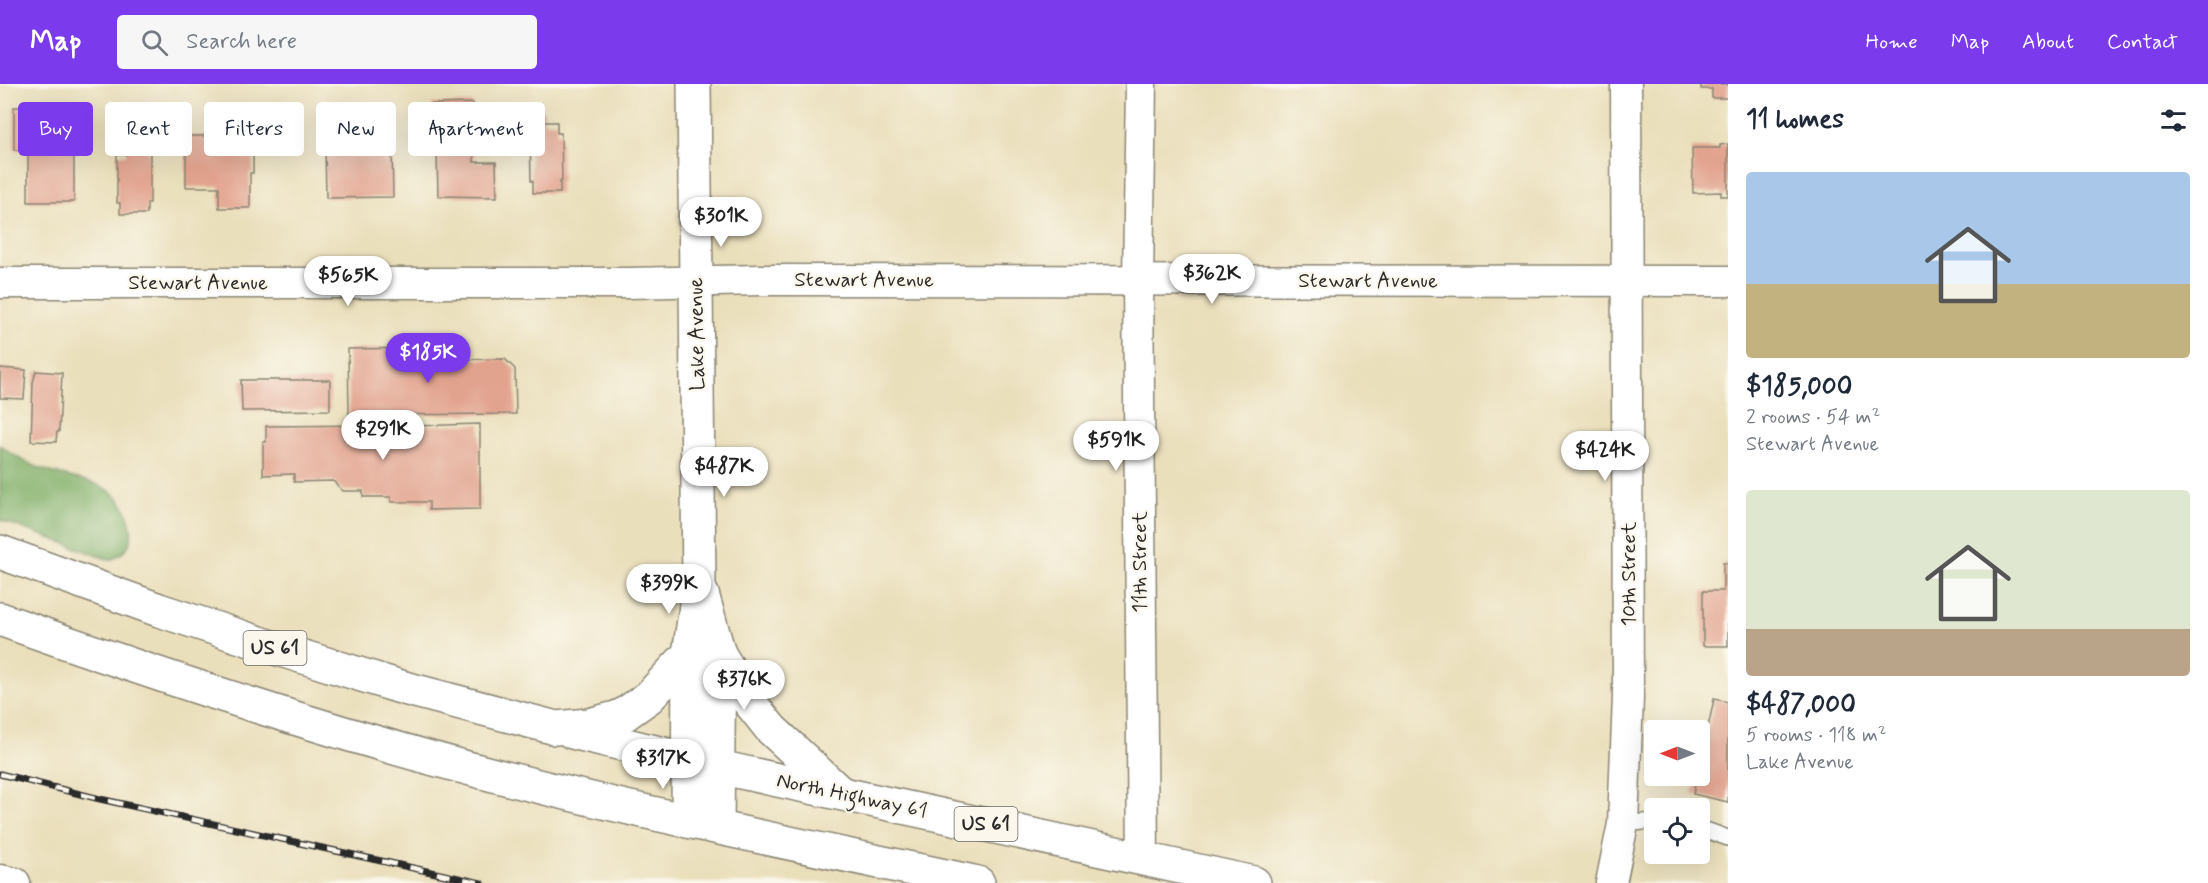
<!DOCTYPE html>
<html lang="en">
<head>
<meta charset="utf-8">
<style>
  :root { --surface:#fff; --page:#f6f6f7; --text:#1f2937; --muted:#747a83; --accent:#7c3aed }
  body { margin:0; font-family:Mynerve,sans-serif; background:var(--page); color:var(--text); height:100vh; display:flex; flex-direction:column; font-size:22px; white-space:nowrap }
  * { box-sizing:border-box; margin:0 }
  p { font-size:20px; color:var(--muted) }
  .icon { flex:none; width:33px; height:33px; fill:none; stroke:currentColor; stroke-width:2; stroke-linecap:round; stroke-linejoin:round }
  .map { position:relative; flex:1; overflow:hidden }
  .side { display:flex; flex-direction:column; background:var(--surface); width:480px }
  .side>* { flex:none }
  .guide { position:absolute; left:18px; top:18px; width:570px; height:54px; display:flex; gap:12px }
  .needle { width:39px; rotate:270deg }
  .fabs { position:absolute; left:1644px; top:636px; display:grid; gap:12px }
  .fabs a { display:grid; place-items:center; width:66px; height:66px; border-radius:6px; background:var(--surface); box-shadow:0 6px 24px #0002; font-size:30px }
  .price { position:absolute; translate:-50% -51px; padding:0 14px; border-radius:21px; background:#fff; color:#222; font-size:20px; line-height:39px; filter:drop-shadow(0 2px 3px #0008) }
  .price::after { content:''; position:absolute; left:50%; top:36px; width:18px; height:14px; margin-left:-9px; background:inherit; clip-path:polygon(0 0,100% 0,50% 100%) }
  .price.active { background:var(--accent); color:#fff }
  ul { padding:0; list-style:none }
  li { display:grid; align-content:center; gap:12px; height:318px; padding:0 18px }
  li span { display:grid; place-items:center; height:186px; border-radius:6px; color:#555 }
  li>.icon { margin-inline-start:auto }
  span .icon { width:108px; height:108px; fill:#fffc; stroke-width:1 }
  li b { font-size:26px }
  h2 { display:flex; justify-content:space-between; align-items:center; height:72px; padding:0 18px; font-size:26px }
  .pill { padding:0 21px; border-radius:6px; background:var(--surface); box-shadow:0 6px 24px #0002; font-size:21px; line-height:54px }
  .pill.active { background:var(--accent); color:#fff }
  header { display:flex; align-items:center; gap:36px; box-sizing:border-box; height:84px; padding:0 30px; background:var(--accent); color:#fff }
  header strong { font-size:28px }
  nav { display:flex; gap:33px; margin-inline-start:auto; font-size:21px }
  .search { width:420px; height:54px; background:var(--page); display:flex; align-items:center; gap:15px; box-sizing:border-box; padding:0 21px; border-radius:6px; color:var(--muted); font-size:22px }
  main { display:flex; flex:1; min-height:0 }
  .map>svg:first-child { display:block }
  .forest { fill:#80af68; stroke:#566d4a; stroke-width:1.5 }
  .building { fill:#e2a38e }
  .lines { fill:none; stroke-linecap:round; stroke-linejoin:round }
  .lane-casing { stroke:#8a8573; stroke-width:18 }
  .street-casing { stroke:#8a8573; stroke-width:33 }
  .secondary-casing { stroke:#8a8573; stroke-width:36 }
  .primary-casing { stroke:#8a8573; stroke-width:36 }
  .lane { stroke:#fff; stroke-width:15 }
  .street { stroke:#fff; stroke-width:30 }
  .secondary { stroke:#fff; stroke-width:33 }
  .primary { stroke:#fff; stroke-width:33 }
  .rail-casing { stroke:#2b2b2b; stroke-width:7 }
  .rail { stroke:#fbf7ec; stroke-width:4.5; stroke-dasharray:14; stroke-linecap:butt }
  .labels { text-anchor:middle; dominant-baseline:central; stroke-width:4.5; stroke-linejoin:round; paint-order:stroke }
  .shield { fill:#fbf7ec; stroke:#696865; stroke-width:1.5 }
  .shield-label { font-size:20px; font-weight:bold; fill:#2b2b2b }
  .street-label { font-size:21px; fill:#2b2b2b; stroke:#fbf7ec }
</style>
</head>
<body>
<header>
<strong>Map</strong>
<div class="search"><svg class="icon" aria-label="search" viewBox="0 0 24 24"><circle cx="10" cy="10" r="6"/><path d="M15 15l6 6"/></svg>Search here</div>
<nav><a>Home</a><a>Map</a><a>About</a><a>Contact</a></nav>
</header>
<main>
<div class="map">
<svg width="1728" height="799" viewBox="0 0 1728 799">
  <rect width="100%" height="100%" fill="#fbf7ec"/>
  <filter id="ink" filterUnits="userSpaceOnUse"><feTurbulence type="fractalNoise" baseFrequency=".0167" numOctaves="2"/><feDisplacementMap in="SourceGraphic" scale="12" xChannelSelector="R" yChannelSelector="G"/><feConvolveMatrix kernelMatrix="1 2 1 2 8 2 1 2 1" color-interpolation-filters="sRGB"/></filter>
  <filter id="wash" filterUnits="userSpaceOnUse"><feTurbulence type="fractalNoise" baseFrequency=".008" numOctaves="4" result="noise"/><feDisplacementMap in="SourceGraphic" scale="24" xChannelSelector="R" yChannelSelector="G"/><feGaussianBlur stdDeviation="1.35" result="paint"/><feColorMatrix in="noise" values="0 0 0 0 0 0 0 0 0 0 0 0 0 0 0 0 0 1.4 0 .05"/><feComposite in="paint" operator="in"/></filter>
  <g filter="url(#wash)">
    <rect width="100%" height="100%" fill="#eadfbb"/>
    <path class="forest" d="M0,361C16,374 34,383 54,389C89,399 124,399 131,444C134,460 124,470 110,476L0,436Z"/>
    <g id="blocks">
      <g class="building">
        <polygon points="1701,0 1728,0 1728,14 1712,14 1712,5 1701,5"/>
        <polygon points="473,19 474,78 496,78 497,113 438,112 437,72 432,72 432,20"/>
        <polygon points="14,23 55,23 55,63 74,63 74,118 28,118 28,66 14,66"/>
        <polygon points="544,27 544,38 557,38 557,49 561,49 562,97 560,97 560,109 533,109 533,97 531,97 530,49 524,49 524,28"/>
        <polygon points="122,45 122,63 112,63 112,46"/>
        <polygon points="218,50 250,50 250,67 253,67 253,89 250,89 250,124 219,124 219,103 186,103 186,52 218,52"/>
        <polygon points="126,60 150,60 150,119 147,119 147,130 120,130 120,119 117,119 117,71 126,71"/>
        <polygon points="1728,60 1728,112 1721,112 1721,108 1693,109 1692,64 1720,64 1720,61"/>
        <polygon points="392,61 393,113 326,114 325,63"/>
        <polygon points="423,264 423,276 505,275 515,285 516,330 349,331 348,265"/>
        <polygon points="0,284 26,286 24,315 0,314"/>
        <polygon points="36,287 62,289 59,348 57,348 56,358 31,357 33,298"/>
        <polygon points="241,296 330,296 330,326 242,327"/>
        <polygon points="480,340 480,425 429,426 429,418 391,418 391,413 363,413 363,407 343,407 333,397 294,398 294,390 263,391 263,358 266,358 266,342 376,341 376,343"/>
        <polygon points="1723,479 1728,479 1728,562 1703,562 1703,507 1723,507"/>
        <polygon points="1714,615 1728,618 1728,718 1693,710 1697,692 1700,692 1700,682"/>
      </g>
    </g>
  </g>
  <g filter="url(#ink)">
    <use href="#blocks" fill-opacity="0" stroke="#8a8573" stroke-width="1.5"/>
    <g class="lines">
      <g class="lane-casing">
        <g id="lane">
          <polyline points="1623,740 1654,737"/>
          <polyline points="1700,744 1728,754"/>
        </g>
      </g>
      <g class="street-casing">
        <g id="street">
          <polyline points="1141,0 1138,196 1143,775"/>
          <polyline points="0,199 628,199 760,196 1728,197"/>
          <polyline points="0,796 15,799"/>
          <polyline points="1611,799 1623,740 1628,613 1626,0"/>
        </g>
      </g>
      <g class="secondary-casing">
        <g id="secondary">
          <polyline points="702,510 719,570 717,743"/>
          <polyline points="688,737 689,570 699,501 694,0"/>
        </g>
      </g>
      <g class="primary-casing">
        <g id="primary">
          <polyline points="0,468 159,526 281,566 404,604 556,644 589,641 616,634 625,630 649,613 689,570"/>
          <path d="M0,535C159,592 322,646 486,689C648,731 814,764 978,799"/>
          <polyline points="719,570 748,616 771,645 838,707"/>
          <polyline points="572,648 718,683 1254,799"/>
        </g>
      </g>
      <use href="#lane" class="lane"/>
      <use href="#street" class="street"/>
      <use href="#secondary" class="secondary"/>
      <use href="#primary" class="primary"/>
      <g class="rail-casing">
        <polyline id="rail" points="0,690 100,715 481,799"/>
      </g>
      <use href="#rail" class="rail"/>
    </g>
  </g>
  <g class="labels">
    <g class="shield">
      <rect x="243.5" y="547" width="63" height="34" rx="4.5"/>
      <rect x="954.5" y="723" width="63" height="34" rx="4.5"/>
    </g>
    <g class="shield-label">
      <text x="275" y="564">US 61</text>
      <text x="986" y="740">US 61</text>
    </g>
    <g class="street-label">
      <text x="864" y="196">Stewart Avenue</text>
      <text x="1368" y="197">Stewart Avenue</text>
      <text x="198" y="199">Stewart Avenue</text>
      <text transform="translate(697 250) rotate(-91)">Lake Avenue</text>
      <text transform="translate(1140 478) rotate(-90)">11th Street</text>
      <text transform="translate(1629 490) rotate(-90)">10th Street</text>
      <text transform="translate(852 712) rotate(12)">North Highway 61</text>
    </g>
  </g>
</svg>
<div class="fabs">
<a><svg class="needle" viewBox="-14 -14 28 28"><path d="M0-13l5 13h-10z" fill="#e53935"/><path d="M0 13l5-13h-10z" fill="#747a83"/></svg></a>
<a><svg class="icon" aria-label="locate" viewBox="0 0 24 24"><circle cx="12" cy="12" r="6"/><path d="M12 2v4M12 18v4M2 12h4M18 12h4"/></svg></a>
</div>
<b class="price" style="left:721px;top:164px">$301K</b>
<b class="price" style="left:1212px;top:221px">$362K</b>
<b class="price" style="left:348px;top:223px">$565K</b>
<b class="price active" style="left:428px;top:300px">$185K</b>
<b class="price" style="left:383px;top:377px">$291K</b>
<b class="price" style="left:1116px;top:388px">$591K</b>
<b class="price" style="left:1605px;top:398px">$424K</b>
<b class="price" style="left:724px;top:414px">$487K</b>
<b class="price" style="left:669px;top:531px">$399K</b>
<b class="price" style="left:744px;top:627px">$376K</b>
<b class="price" style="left:663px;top:706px">$317K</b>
<div class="guide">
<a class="pill active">Buy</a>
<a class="pill">Rent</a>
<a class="pill">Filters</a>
<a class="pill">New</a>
<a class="pill">Apartment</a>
</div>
</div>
<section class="side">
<h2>11 homes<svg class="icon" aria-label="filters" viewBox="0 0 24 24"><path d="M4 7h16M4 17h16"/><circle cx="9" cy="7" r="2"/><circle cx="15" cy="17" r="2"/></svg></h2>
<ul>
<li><span style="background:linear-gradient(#a9c7e8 60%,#c2b280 0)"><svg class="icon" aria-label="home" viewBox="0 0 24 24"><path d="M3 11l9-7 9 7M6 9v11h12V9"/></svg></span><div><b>$185,000</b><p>2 rooms · 54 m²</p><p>Stewart Avenue</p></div></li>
<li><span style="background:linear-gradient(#dfe7d0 75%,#b9a48a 0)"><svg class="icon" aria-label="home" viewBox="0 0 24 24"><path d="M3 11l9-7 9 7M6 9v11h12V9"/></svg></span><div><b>$487,000</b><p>5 rooms · 118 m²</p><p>Lake Avenue</p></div></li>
</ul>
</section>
</main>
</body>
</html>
